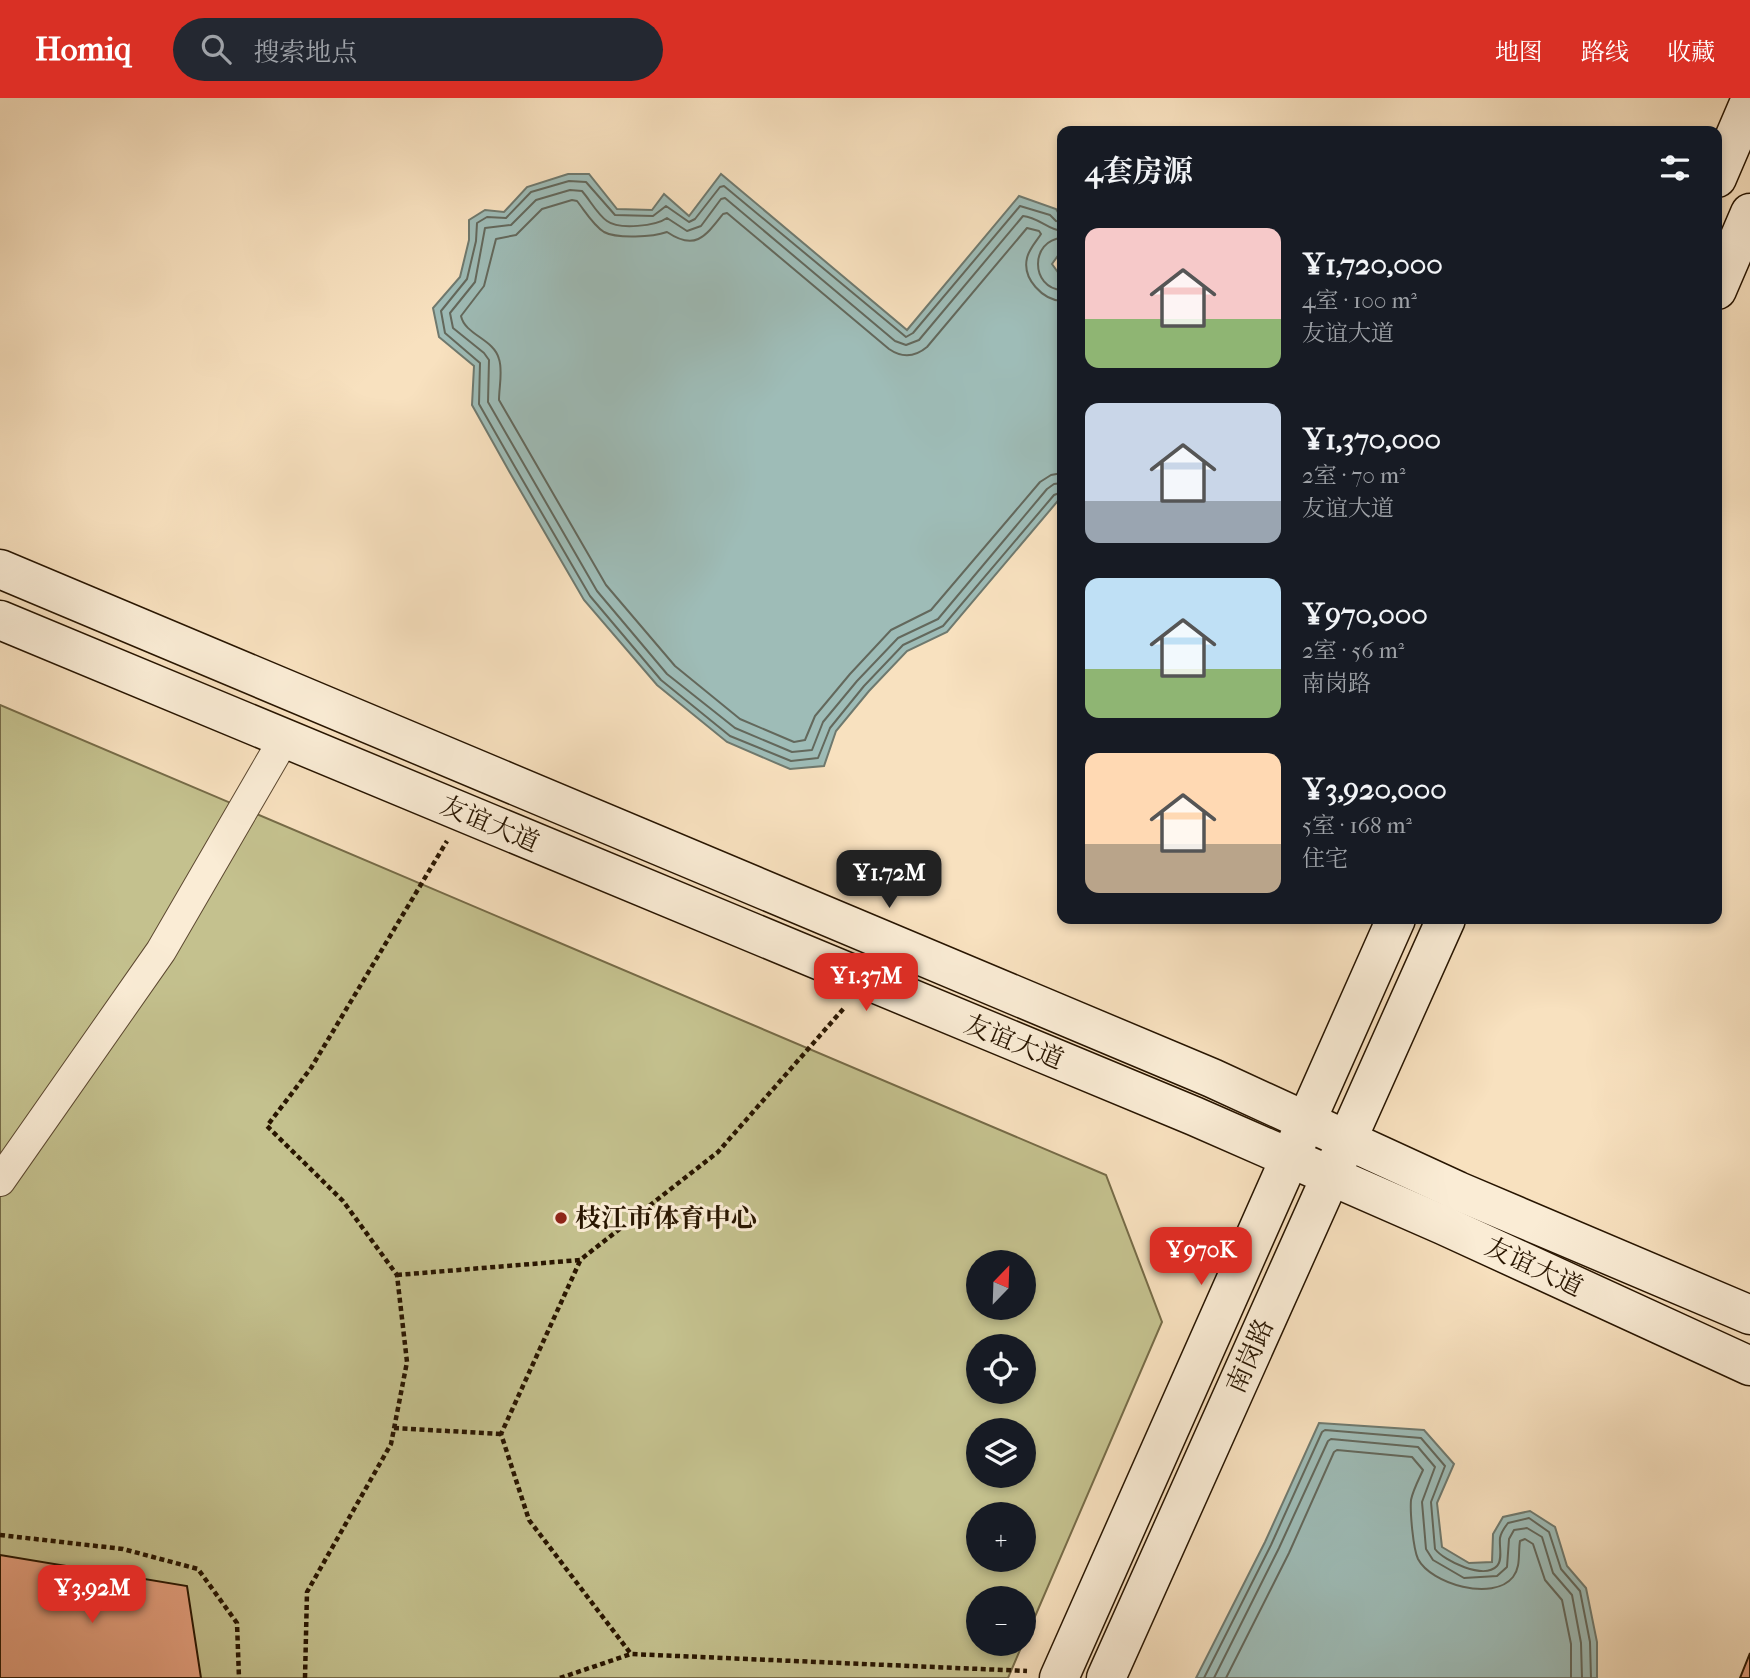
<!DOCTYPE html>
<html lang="zh">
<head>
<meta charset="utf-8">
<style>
  :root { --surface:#171b24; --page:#242831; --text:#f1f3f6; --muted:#9ea1a6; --accent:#d93025 }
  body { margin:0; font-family:"IM FELL French Canon","Noto Serif SC",serif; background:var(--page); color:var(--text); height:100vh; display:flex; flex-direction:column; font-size:26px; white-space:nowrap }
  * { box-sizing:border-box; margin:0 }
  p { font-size:23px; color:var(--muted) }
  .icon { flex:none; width:38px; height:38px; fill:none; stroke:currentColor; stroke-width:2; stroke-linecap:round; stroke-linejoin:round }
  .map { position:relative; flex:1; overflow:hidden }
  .sheet { position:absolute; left:1057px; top:28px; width:665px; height:798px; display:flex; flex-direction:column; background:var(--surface); border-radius:14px; box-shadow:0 4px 10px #0003 }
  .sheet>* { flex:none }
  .needle { width:46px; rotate:23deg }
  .tools { position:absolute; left:966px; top:1152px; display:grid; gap:14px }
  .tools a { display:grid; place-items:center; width:70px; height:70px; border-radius:50%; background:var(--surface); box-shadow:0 4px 10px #0003; font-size:35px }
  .price { position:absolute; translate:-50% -60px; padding:0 16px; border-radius:14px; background:var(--accent); color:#fff; font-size:23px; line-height:46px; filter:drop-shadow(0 2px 4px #0008) }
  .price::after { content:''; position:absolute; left:50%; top:42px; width:21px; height:16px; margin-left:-10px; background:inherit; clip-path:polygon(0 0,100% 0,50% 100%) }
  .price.on { background:#222; color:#fff }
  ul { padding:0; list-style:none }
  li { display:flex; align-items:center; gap:21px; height:175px; padding:0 28px }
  li span { display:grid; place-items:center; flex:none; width:196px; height:140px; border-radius:14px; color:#555 }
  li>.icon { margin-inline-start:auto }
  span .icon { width:84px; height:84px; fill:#fffc; stroke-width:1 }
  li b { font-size:30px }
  h2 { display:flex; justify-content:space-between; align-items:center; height:84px; padding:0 28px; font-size:30px }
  header { display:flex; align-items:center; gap:42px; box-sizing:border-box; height:98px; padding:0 35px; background:var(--accent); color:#fff }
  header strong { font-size:33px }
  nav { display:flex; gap:38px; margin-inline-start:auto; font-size:24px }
  .search { width:490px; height:63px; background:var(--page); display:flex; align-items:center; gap:18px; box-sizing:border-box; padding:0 24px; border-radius:38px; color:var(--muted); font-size:26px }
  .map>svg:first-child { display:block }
  .green { fill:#c4c18e; stroke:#766b47; stroke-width:2; fill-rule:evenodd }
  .water { fill:#9ebcb7; stroke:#6f796e; stroke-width:2 }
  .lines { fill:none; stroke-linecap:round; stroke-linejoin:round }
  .shore { stroke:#63685c; stroke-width:2 }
  .building { fill:#e59f7e; stroke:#281500; stroke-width:2 }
  .minor-casing { stroke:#5c4830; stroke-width:32 }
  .secondary-casing { stroke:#281500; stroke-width:41 }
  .path { stroke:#281500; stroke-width:4.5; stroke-dasharray:5 3.5; stroke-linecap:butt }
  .minor { stroke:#faecd5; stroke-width:30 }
  .secondary { stroke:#faecd5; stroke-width:38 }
  .poi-dot { fill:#8f2418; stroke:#faecd5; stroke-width:2.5 }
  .labels { text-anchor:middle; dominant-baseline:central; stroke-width:6; stroke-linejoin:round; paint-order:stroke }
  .street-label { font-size:26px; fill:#281500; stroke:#faecd5 }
  .poi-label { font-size:26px; font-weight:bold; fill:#281500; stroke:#faecd5; text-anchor:start }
</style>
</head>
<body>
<header>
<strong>Homiq</strong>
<div class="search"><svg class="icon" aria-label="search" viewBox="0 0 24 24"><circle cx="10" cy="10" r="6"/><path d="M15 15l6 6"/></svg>搜索地点</div>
<nav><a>地图</a><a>路线</a><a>收藏</a></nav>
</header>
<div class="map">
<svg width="1750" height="1580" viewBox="0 0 1750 1580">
  <rect width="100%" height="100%" fill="#f8e1bf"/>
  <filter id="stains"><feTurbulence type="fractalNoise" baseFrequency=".00286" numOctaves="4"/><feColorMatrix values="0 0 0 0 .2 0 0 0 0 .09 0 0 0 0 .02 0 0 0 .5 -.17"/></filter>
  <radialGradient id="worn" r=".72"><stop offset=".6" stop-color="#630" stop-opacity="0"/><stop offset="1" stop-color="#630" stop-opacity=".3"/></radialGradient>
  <path class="green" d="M0,607L1106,1077L1162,1224L1024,1544V1500H978V1545H1023L1008,1580H0ZM978,1164H1024V1209H978ZM978,1248H1024V1293H978ZM978,1332H1024V1377H978ZM978,1416H1024V1461H978Z"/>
  <g class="water">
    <polygon points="568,76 589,76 617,111 652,112 664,96 689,118 721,76 907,232 1019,98 1056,111 1062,121 1062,152 1052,166 1062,180 1062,398 947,534 907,553 869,593 836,633 824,668 790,671 727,644 657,587 584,502 509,373 472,307 474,268 439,239 433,210 460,179 469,142 469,122 485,112 504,114 527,89"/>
    <polygon points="1319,1325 1424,1332 1454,1366 1437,1405 1442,1449 1469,1465 1492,1464 1493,1436 1503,1419 1530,1413 1555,1429 1567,1468 1586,1490 1597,1544 1597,1580 1196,1580 1265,1444"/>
  </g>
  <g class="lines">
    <g class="shore">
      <polyline points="1062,124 1056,123 1050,117 1020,108 913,235 906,239 724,88 720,89 695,121 689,124 666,108 653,118 615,117 586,84 569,83 531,94 506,120 487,119 477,125 476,143 467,181 441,213 445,235 480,265 479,306 515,369 590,498 661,582 730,638 791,663 818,660 830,630 864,588 903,547 943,528 1054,397 1062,394"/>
      <path d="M1062,133C1048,132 1038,119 1023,118L919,242L906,247L895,243L725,100L721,101L701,128L687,133L667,120C656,128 619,132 607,123C597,116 590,102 582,93L570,92L536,102L511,127L485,130L475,184L450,215L453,230L484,255L489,262L488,304L597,493L667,576L735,630L792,654L812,652L823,624L857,583L898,540L938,521L1047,391L1054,386L1062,385"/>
      <path d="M1062,140C1030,142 1030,190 1062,192"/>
      <path d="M1062,203C1043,202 1022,181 1027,160C1029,151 1036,144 1041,136L1039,133L1027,130L927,249C915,259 902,260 889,251L727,115L723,116C705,139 695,153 667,134C653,139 617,141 604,134C593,127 585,113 577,103L572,102L542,111L516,137L496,141L484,188L461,218C465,237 494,241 499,261C503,273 499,289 499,302L606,487L675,568L740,621L794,644L805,642L815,618L850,576L891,532L931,512L1040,384L1051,377L1062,375"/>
      <path d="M1204,1580L1271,1447L1322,1334L1325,1332L1421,1340L1445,1368L1431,1404L1435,1451C1444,1463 1484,1482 1497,1468C1503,1462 1499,1448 1500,1440C1501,1434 1505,1429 1508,1425L1529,1420L1549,1434L1561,1471L1580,1493L1590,1544L1591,1580"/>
      <polyline points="1214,1580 1279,1450 1328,1343 1331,1341 1418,1349 1435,1369 1422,1404 1426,1451 1433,1462 1464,1480 1497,1478 1507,1469 1509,1441 1514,1432 1527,1430 1542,1439 1553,1475 1572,1497 1581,1545 1582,1580"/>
      <path d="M1226,1580L1289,1455L1334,1354L1337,1352L1412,1359L1423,1372C1419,1381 1413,1392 1411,1402C1410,1414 1413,1450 1418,1461C1431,1486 1493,1504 1513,1479C1521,1469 1518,1455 1520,1443L1525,1441L1533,1446L1545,1482L1562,1502L1571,1546V1580"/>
    </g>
  </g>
  <g class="building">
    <polygon points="0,1457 187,1488 201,1580 0,1580"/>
    <polygon points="1750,1555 1750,1580 1740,1580"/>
  </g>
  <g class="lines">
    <g class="minor-casing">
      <polyline id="minor" points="0,1083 161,853 284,641"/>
    </g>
    <g class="secondary-casing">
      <g id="secondary">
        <polyline points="1717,80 1750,3"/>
        <polyline points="1717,192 1750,115"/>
        <polyline points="0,471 1212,980 1458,1093 1750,1217"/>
        <polyline points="0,522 1194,1018 1443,1127 1750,1268"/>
        <polyline points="1059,1580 1396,821"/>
        <polyline points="1106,1580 1446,821"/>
      </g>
    </g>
    <g class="path">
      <polyline points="580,1163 501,1336 529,1422 631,1556"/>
      <polyline points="397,1177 580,1162 718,1054 844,910"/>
      <polyline points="394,1330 501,1336"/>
      <polyline points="0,1437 123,1451 198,1471 237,1525 239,1580"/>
      <polyline points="305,1580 307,1494 391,1346 407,1264 397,1177 343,1103 267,1028 311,970 447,743"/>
      <polyline points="560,1580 631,1556 1027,1573"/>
    </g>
    <use href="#minor" class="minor"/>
    <use href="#secondary" class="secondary"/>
  </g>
  <circle class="poi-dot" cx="561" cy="1120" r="7"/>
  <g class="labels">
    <g class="street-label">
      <text transform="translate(490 726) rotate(23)">友谊大道</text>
      <text transform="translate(1014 944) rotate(22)">友谊大道</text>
      <text transform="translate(1534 1169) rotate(25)">友谊大道</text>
      <text transform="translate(1250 1258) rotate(-66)">南岗路</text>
    </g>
    <g class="poi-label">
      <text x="575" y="1120">枝江市体育中心</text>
    </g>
  </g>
  <rect width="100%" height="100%" filter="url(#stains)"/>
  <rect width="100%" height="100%" fill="url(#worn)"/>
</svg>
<div class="tools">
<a><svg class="needle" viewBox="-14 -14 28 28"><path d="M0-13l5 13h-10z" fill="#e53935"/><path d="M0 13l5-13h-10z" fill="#9ea1a6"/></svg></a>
<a><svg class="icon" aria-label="locate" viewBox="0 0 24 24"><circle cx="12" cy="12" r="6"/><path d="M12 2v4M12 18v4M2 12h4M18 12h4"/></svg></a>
<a><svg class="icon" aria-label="layers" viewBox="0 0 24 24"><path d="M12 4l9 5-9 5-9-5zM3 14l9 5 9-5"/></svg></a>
<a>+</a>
<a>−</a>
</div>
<b class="price on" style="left:889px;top:812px">¥1.72M</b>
<b class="price" style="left:866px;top:915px">¥1.37M</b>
<b class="price" style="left:1201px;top:1189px">¥970K</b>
<b class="price" style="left:92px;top:1527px">¥3.92M</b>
<section class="sheet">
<h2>4套房源<svg class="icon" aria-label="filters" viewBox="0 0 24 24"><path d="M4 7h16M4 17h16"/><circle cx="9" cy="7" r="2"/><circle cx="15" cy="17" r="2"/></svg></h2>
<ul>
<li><span style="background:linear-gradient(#f6c9c9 65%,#8fb573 0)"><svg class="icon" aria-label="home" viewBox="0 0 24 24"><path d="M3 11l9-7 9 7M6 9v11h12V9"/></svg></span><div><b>¥1,720,000</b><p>4室 · 100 m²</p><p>友谊大道</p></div></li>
<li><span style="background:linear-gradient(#c9d6e8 70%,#9aa5b1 0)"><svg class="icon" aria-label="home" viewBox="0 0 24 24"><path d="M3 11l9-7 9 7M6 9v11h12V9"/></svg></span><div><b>¥1,370,000</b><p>2室 · 70 m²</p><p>友谊大道</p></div></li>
<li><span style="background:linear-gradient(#bfe0f5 65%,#8fb573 0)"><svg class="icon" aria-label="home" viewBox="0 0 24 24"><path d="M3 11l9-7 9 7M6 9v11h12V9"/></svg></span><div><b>¥970,000</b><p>2室 · 56 m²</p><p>南岗路</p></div></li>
<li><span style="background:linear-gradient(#ffd9b3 65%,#b9a48a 0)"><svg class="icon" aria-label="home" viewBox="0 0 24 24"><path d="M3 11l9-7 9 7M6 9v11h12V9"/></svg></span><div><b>¥3,920,000</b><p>5室 · 168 m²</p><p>住宅</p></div></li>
</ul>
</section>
</div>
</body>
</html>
